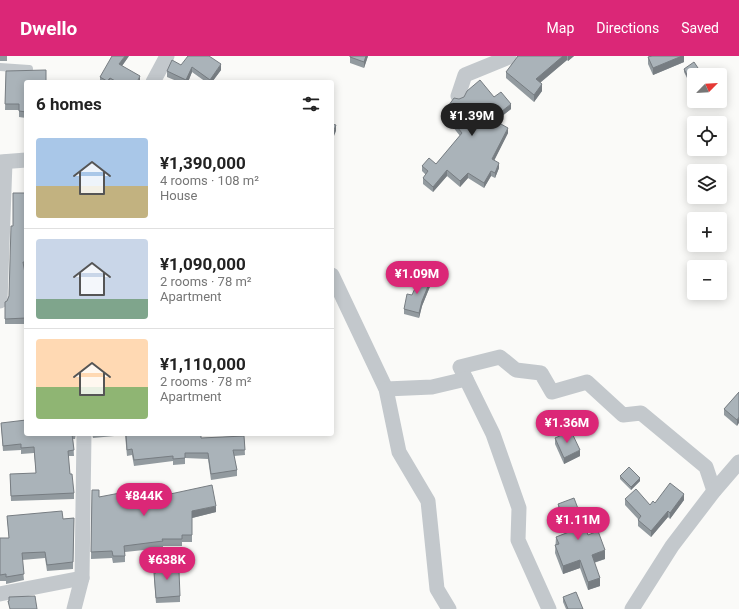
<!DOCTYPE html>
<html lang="en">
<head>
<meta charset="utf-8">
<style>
  :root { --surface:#fff; --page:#f2f2f2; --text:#222; --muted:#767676; --line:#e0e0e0; --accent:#db2777 }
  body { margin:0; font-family:Roboto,sans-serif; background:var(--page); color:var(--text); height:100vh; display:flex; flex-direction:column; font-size:15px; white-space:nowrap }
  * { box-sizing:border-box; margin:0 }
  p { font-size:13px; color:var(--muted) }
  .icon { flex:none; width:22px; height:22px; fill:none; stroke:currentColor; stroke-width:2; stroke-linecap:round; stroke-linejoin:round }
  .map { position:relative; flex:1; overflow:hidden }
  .drawer { position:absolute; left:24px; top:24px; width:310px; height:356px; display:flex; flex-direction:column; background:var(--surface); border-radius:4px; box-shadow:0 2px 10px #0003 }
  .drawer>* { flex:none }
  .needle { width:26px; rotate:66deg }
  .buttons { position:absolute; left:687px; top:12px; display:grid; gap:8px }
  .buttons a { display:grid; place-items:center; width:40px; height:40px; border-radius:4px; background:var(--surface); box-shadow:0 2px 10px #0003; font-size:20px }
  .price { position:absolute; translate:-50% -34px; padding:0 9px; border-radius:14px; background:var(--accent); color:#fff; font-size:13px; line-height:26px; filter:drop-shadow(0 1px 2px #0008) }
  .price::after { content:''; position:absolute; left:50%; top:24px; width:12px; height:9px; margin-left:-6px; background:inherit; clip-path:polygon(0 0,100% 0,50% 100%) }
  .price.current { background:#222; color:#fff }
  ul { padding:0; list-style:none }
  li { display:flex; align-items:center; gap:12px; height:100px; padding:0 12px }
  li+li { border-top:1px solid var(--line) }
  li span { display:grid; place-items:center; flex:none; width:112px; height:80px; border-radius:4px; color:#555 }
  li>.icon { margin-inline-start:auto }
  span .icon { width:48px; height:48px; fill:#fffc; stroke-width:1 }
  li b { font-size:17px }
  h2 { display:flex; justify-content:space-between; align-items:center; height:48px; padding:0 12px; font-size:17px }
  header { display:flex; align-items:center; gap:24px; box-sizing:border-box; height:56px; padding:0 20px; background:var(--accent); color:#fff }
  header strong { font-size:19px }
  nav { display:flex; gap:22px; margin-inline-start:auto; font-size:14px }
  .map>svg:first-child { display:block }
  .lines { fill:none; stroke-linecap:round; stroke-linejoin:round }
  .service { stroke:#c3c8cc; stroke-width:8 }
  .minor { stroke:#c3c8cc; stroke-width:15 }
  .wall { fill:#929a9f }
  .shaded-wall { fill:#777d82 }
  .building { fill:#aab3b9; stroke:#777d82 }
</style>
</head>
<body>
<header>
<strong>Dwello</strong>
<nav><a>Map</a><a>Directions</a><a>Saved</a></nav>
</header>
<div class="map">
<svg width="739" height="553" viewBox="0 0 739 553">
  <rect width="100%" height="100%" fill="#fafaf8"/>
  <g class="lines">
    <polyline class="service" points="0,11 29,13"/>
    <g class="minor">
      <polyline points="153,26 167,0"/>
      <polyline points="458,40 465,19 509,1 509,0"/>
      <polyline points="0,106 26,104"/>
      <polyline points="332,219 386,333 399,396 428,445 437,533 449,553"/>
      <polyline points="0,245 5,106"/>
      <polyline points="466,323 460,311 500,301 516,314 541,317 552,336 587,326 623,359 641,357 706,411 714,435"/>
      <polyline points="386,333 432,331 466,323 493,378 519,452 518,484 549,553"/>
      <polyline points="0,538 82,522"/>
      <polyline points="74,553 82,522 84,378"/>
      <polyline points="632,553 672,490 714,435 739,406"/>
    </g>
  </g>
  <g class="wall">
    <rect x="0" y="0" width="7" height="5"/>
    <polygon points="129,0 122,10 140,26 100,26 100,21"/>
    <polygon points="368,0 364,12 350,7 350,1"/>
    <polygon points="517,0 574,0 568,5 567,4 540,27 542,35 534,46 506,22 506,16 517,2"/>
    <polygon points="650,0 684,0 684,6 653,19 648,8 648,1"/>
    <polygon points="181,9 221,14 212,26 206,26 192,16 188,26 179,26 167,21 167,15"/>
    <polygon points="684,13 700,19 694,19 694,23 689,26 684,16"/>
    <polygon points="6,15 26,26 26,62 19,61 19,54 5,54"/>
    <polygon points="494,41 511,53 496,65 508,77 494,104 499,112 495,122 491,120 484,132 468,122 460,131 447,120 433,136 423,128 423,122 426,119 422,115 422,110 436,108 460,80 449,66 449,61 446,58 446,53 459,43"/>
    <polygon points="26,137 26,212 24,212 26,223 26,268 5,268 5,246 7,245 9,240 13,170"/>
    <polygon points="431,228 422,250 419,262 404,258 404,253 412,239"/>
    <polygon points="739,336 737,370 724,359 724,353"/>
    <polygon points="1,367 26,378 76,378 75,383 73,383 74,400 68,400 70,418 74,437 74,443 11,445 10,424 36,417 34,397 21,398 21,394 3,395"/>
    <polygon points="92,378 201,378 201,382 244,380 245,399 234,400 237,414 237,420 211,424 208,403 185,402 185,408 173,409 173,405 134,410 132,399 127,400 125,379 93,382"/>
    <polygon points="555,382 580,400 564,408 555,388"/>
    <polygon points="620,420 640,425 631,434 620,423"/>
    <polygon points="147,431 161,440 216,456 192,462 192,486 182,486 182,490 163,490 163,492 125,496 125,506 113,507 112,502 91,503 92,434 99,441 121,440 147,437"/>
    <polygon points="625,443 650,449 655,447 684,444 670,463 668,461 651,481 638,470 638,463 625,449"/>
    <polygon points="558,448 588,479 605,503 594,507 600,530 588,534 580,512 563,518 555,497 556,481 566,477 558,456"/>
    <polygon points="7,460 63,463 74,462 73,513 47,515 45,502 22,504 24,524 6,528 6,525 0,525 0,482 9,482"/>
    <polygon points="155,508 172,516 180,540 180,546 156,547 154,522 154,517 156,517"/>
    <polygon points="563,541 583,553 566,553 563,546"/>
  </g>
  <g class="shaded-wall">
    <polygon points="125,0 129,0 119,14 119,8"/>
    <polygon points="366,0 368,0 364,12 364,6"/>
    <polygon points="563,0 567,0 567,4 536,30 536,23"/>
    <polygon points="568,0 574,0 568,5"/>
    <polygon points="682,0 684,0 684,6 653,19 653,12"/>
    <polygon points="221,8 221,14 212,26 210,26 210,24"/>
    <polygon points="192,11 192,16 188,26 186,26 186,24"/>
    <polygon points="700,15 700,19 695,19"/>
    <polygon points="140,20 140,26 137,26"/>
    <polygon points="694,20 694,23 689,26 689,23"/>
    <polygon points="110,22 110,26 107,26 107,25"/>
    <polygon points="542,28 542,35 534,46 534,39"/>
    <polygon points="511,48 511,53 492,68 492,63"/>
    <polygon points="336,69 336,75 332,85 332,79"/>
    <polygon points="508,72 508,77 492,109 492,103"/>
    <polygon points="499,107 499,112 495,122 495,117"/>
    <polygon points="447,114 447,120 433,136 433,131"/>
    <polygon points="491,115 491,120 484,132 484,127"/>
    <polygon points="468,117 468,122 460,131 460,125"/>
    <polygon points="431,223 431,228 422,250 419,262 419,257 422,245"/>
    <polygon points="739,361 739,367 737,370 737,364"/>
    <polygon points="580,394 580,400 564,408 564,402"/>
    <polygon points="640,422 640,425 631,434 631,431"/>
    <polygon points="684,438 684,444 670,463 670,457"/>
    <polygon points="216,450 216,456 192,462 192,455"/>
    <polygon points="668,455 668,461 651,481 651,475"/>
    <polygon points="605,494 605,503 592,507 592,499"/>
    <polygon points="580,504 580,512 563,518 563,510"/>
    <polygon points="600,522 600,530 588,534 588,526"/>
  </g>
  <g class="building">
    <polygon points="112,0 125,0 119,8 140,20 137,26 117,26 110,22 107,25 100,21"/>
    <polygon points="188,0 209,0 221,8 210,24 192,11 186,24 167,15 172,4 181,9"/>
    <polygon points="350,0 366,0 364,6 350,1"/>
    <polygon points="518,0 563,0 536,23 542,28 534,39 506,16"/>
    <polygon points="652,0 682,0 653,12 648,1"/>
    <polygon points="694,6 700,15 694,19 689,23 684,13"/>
    <polygon points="46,14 46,26 26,26 26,56 19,55 19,48 5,48 6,15"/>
    <polygon points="480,24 494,41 501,36 511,48 492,63 508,72 492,103 499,107 495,117 491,115 484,127 468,117 460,125 447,114 433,131 423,122 428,115 422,110 429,102 436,108 462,77 449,61 453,58 446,53 454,42 459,43 464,41 467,35"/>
    <polygon points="332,68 336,69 332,79"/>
    <polygon points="13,137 26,137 26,206 23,206 26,223 26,262 5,263 5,246 7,245 9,240 11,170 13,170"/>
    <polygon points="421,219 431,223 422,245 419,257 404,253 407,238 412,239"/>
    <polygon points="739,336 739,361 737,364 724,353"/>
    <polygon points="26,364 26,378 72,378 74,394 68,395 70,418 72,418 74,437 11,440 10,418 36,417 34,391 21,392 21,388 3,390 1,367"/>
    <polygon points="571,375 580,394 564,402 555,382"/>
    <polygon points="126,378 201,378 201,382 244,380 245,394 233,394 237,414 211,418 208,397 185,397 185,402 173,403 173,400 134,404 132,393 127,394"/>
    <polygon points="629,411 640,422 631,431 620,420"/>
    <polygon points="670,427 684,438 670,457 668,455 651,475 638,464 641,460 625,443 636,433 650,449 653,445 655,447"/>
    <polygon points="212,429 216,450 192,455 192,479 182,479 182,483 162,483 163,485 124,490 125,500 113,500 112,495 91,496 92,434 99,434 99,441 120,437 121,440 148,437 147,431 160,430 161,440"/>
    <polygon points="574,442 588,479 598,475 605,494 592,499 600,522 588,526 580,504 563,510 555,489 559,488 556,481 569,476 558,448"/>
    <polygon points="62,455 63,463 74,462 73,506 47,509 45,496 22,497 24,518 6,521 6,518 0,519 0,482 9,482 7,460"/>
    <polygon points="171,506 172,516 179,515 180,540 156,542 154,517 156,517 155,508"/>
    <polygon points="576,536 583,553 568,553 563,541"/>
    <polygon points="35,540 37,553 10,553 8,545 9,545 9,541"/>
  </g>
</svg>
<div class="buttons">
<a><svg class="needle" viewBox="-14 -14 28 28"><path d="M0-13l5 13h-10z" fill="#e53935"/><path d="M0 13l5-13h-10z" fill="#767676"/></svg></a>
<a><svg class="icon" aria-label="locate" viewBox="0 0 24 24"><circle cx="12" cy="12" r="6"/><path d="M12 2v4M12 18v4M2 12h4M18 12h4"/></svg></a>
<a><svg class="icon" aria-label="layers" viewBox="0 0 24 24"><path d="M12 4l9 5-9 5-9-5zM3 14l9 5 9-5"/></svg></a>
<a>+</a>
<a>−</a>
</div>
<b class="price current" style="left:472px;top:81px">¥1.39M</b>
<b class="price" style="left:417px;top:239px">¥1.09M</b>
<b class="price" style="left:567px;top:388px">¥1.36M</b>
<b class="price" style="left:144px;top:461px">¥844K</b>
<b class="price" style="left:578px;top:485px">¥1.11M</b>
<b class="price" style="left:167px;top:525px">¥638K</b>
<section class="drawer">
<h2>6 homes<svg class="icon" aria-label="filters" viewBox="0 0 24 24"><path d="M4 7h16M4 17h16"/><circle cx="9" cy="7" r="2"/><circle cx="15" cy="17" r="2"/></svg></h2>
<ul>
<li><span style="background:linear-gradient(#a9c7e8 60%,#c2b280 0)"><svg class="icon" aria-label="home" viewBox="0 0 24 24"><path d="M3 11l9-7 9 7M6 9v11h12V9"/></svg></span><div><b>¥1,390,000</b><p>4 rooms · 108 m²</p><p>House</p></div></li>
<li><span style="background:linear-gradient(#c9d6e8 75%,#7fa58c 0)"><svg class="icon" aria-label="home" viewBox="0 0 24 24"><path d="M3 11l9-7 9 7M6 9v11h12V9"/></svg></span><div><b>¥1,090,000</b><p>2 rooms · 78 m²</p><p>Apartment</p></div></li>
<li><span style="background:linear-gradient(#ffd9b3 60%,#8fb573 0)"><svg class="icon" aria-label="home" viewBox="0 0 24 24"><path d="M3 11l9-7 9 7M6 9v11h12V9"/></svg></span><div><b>¥1,110,000</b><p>2 rooms · 78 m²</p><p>Apartment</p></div></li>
</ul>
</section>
</div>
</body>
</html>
